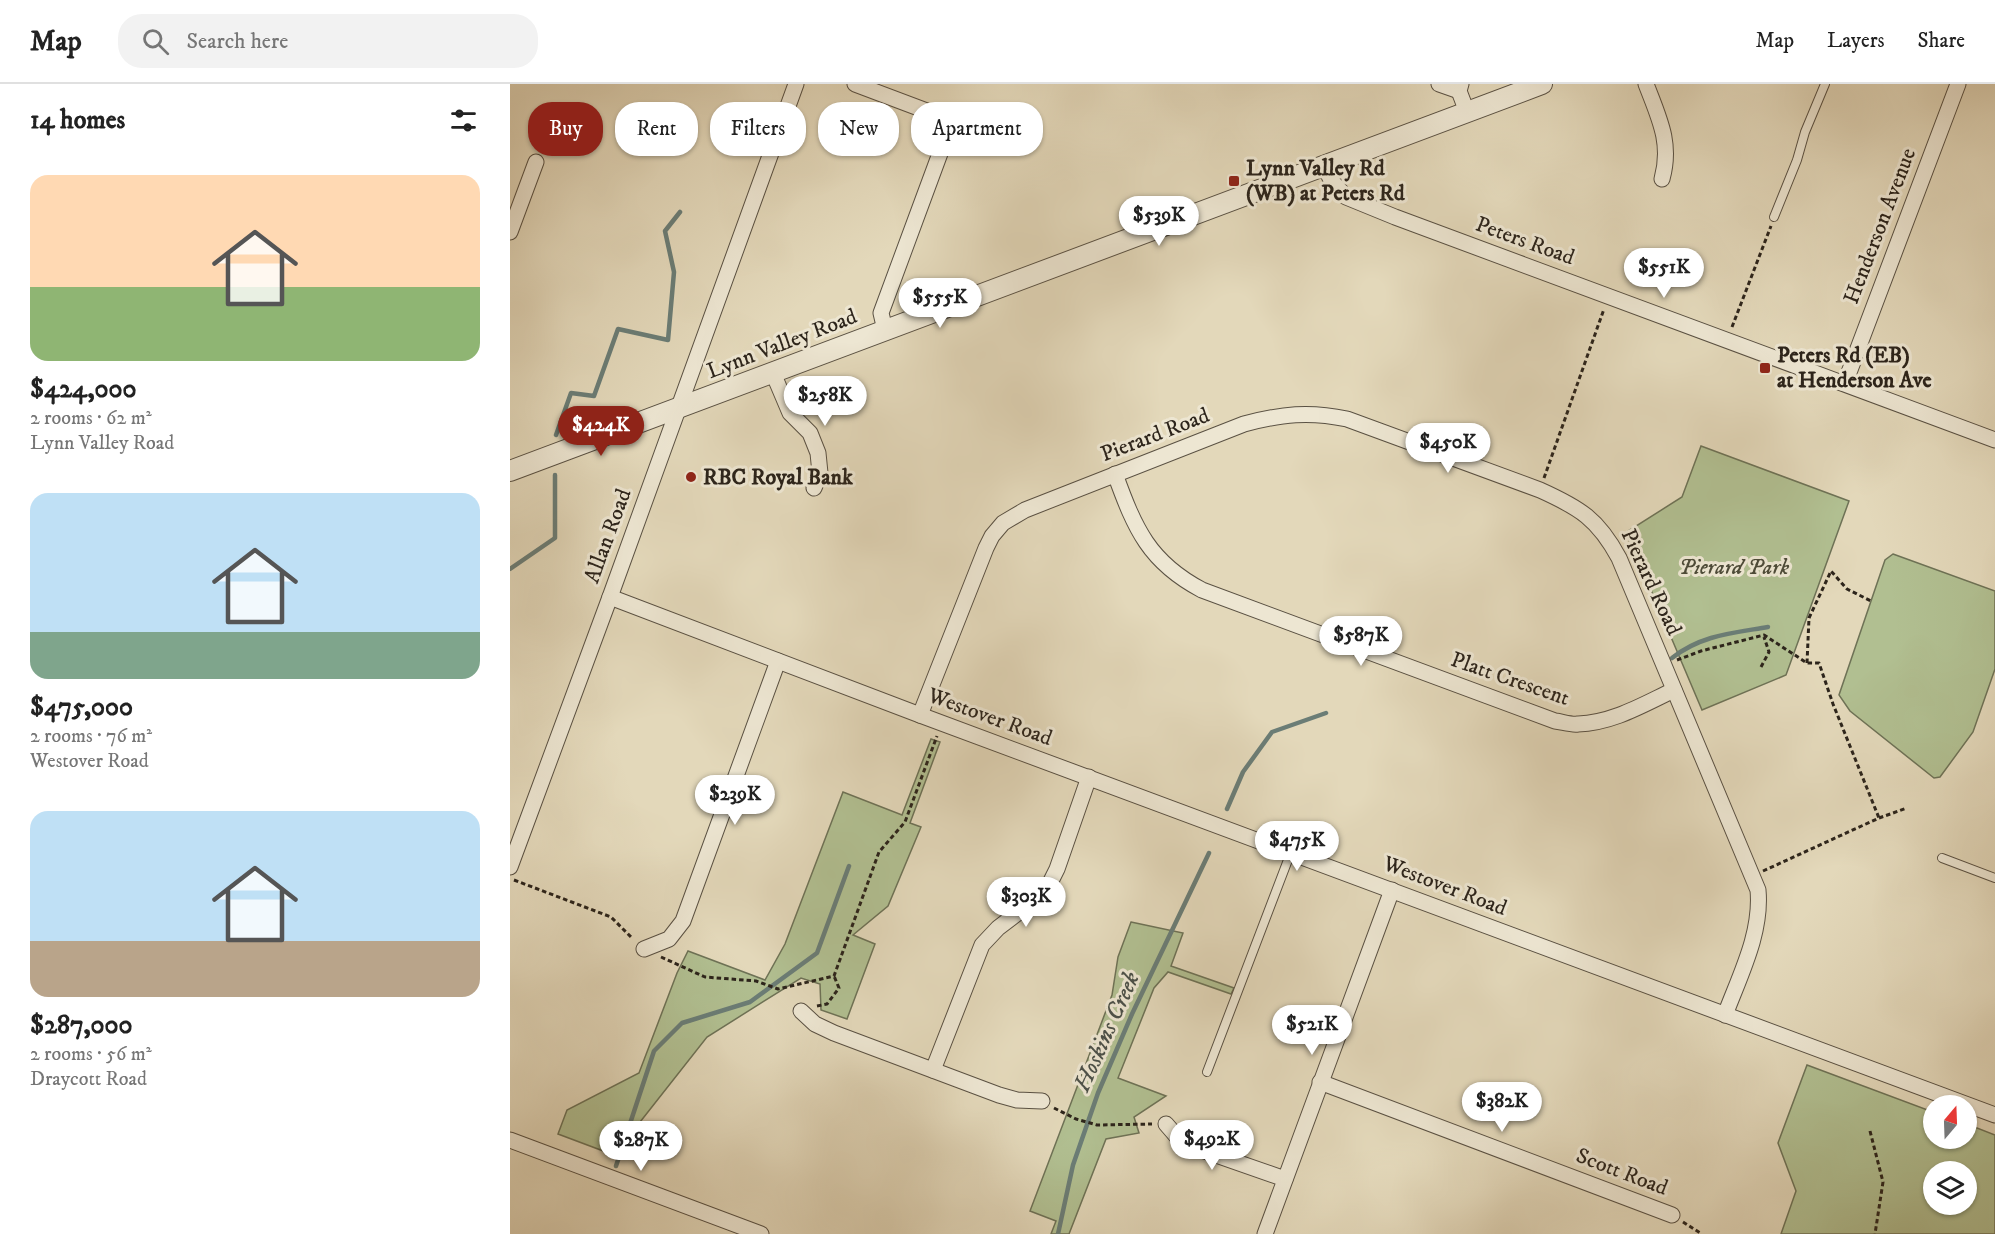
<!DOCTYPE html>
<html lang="en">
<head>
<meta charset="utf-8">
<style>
  :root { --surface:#fff; --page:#f2f2f2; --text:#222; --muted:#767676; --line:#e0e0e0; --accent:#8f2418 }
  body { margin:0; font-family:"IM FELL DW Pica",serif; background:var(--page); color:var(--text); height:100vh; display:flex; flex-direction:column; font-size:22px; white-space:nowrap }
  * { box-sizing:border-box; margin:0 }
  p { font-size:20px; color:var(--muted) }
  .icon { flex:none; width:33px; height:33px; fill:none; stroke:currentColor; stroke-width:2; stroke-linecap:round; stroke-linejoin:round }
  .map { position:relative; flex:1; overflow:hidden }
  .panel { display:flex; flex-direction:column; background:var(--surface); width:510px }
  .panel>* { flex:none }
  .guide { position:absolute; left:18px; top:18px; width:570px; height:54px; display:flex; gap:12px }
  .needle { width:39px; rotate:19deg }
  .buttons { position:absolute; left:1413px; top:1011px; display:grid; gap:12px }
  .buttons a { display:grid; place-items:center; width:54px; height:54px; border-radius:50%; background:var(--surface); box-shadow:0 2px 4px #0004; font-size:30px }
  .price { position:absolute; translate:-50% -51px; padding:0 14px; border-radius:21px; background:#fff; color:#222; font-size:20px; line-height:39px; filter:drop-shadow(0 2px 3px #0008) }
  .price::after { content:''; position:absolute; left:50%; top:36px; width:18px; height:14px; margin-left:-9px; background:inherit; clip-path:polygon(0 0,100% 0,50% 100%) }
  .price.selected { background:var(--accent); color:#fff }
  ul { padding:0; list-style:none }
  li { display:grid; align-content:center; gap:12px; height:318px; padding:0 30px }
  li span { display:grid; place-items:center; height:186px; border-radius:18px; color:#555 }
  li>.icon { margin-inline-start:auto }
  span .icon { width:108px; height:108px; fill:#fffc; stroke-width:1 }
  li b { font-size:26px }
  h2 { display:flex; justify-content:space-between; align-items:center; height:72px; padding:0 30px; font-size:26px }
  .tag { padding:0 21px; border-radius:24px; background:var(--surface); box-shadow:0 2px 4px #0004; font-size:21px; line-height:54px }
  .tag.selected { background:var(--accent); color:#fff }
  header { display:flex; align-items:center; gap:36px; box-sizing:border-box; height:84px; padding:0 30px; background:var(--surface); border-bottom:2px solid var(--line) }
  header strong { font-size:28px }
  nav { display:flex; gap:33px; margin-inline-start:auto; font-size:21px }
  .search { width:420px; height:54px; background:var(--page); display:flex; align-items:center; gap:15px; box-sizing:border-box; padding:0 21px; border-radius:24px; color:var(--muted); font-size:22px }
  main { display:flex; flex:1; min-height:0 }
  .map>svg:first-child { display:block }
  .green { fill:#b1bf91; stroke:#6e7256; stroke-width:1.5; fill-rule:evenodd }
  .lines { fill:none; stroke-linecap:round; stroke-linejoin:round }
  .stream { stroke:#6b7d76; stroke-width:4.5 }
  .service-casing { stroke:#5a5143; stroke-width:10 }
  .minor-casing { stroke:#5a5143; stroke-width:17 }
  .tertiary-casing { stroke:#5a5143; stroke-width:22 }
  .path { stroke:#2c241b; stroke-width:3; stroke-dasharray:4.5 3; stroke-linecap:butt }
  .service { stroke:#ede6d2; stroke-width:8 }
  .minor { stroke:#ede6d2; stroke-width:15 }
  .tertiary { stroke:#ede6d2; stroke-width:20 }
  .poi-dot { fill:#8f2418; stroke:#ede6d2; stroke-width:2 }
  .labels { text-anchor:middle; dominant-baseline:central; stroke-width:6; stroke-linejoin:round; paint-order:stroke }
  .poi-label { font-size:22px; font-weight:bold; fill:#2c241b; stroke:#ede6d2; text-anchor:start }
  .street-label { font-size:22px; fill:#2c241b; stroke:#ede6d2 }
  .park-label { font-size:22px; font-style:italic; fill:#4d4b38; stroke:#ede6d2 }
  .water-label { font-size:24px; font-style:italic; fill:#4c5149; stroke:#ede6d2 }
</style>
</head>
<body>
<header>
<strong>Map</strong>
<div class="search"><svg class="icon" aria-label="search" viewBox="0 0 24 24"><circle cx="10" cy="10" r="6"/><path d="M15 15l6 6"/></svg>Search here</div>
<nav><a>Map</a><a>Layers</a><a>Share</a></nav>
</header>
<main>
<section class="panel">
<h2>14 homes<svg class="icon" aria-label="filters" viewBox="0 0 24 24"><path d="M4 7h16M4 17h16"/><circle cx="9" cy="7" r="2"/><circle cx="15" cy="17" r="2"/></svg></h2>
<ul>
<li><span style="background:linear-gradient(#ffd9b3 60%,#8fb573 0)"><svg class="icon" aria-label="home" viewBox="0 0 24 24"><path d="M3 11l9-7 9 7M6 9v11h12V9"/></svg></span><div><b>$424,000</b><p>2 rooms · 62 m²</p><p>Lynn Valley Road</p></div></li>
<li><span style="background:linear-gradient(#bfe0f5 75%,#7fa58c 0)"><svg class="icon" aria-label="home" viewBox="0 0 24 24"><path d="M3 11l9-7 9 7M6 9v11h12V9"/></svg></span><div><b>$475,000</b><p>2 rooms · 76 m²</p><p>Westover Road</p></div></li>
<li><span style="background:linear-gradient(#bfe0f5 70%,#b9a48a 0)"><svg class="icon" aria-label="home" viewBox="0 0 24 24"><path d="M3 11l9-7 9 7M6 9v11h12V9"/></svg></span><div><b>$287,000</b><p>2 rooms · 56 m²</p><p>Draycott Road</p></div></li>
</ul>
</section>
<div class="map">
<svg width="1485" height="1150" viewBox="0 0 1485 1150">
  <rect width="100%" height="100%" fill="#e3d8ba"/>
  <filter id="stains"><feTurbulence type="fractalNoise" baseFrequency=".00333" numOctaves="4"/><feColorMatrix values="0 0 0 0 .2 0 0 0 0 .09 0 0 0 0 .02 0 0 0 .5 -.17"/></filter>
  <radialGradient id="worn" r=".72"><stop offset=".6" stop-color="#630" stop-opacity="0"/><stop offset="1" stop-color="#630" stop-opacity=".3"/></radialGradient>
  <g class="green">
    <polygon points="1191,362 1339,417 1276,591 1192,626 1124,466 1115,449 1172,413"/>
    <polygon points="1383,470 1485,507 1485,585 1463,648 1430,693 1424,694 1340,627 1329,611 1375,476"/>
    <polygon points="421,655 430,658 400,739 411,743 378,822 343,851 365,860 337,935 311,926 310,900 291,894 197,953 104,1071 48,1050 57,1026 129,989 167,889 178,867 255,896 275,860 333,708 392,731"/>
    <polygon points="621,838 673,849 661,882 724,904 721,910 658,888 644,904 608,994 656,1012 624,1033 629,1049 596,1055 559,1150 541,1150 546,1137 520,1127 602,911 608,873"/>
    <path d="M1297,981L1423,1028L1424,1054H1456L1457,1040L1485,1051V1150H1271L1286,1107L1268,1059ZM1424,1088H1456V1120H1424Z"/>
  </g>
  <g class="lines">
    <g class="stream">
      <polyline points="46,351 61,309 84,312 108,245 158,256 164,188 155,147 170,128"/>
      <polyline points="0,485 45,454 45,391"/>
      <path d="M1162,574C1191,551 1223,549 1258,543"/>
      <polyline points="717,725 733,688 762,648 816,629"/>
      <polyline points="106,1082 144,967 172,939 240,918 307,869 339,782"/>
      <polyline points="548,1150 563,1081 588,1009 622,930 699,769"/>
    </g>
    <g class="service-casing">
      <g id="service">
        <polyline points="1264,133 1287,76 1295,48 1315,0"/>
        <polyline points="1432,774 1485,794"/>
        <polyline points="697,988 781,768"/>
      </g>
    </g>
    <g class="minor-casing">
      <g id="minor">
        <polyline points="345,0 422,29 433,41 434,51 432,64 371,229 375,246"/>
        <polyline points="929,0 949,7"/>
        <polyline points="951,0 949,7 957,28"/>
        <path d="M1136,0C1149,34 1162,59 1152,95"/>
        <polyline points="814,82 821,96 836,113 885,133 1485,356"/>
        <polyline points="0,148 26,78"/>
        <polyline points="263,289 280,329 300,349 308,369 310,389 304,404"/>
        <polyline points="1335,299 1448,0"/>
        <path d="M605,390C625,445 639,478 692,506L1045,637C1053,638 1061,641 1068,640C1103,639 1134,620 1164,606"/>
        <polyline points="100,513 410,631 1485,1031"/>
        <path d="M410,631L476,464L482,452L493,439L515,426L734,340C772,330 799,327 837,335L1030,406C1070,424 1088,435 1109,474L1248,806C1252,849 1230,891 1215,931"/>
        <polyline points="0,783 100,513 286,0"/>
        <polyline points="134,865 159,855 173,837 268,577"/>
        <polyline points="291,927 305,940 324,949 489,1011 507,1016 532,1017"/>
        <polyline points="423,986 472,861 488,844 526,815 538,803 547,785 579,693"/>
        <polyline points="810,998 1162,1131"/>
        <polyline points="656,1040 669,1055 686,1064 775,1095"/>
        <polyline points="0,1056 251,1150"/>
        <polyline points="755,1150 882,806"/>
      </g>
    </g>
    <g class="tertiary-casing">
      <polyline id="tertiary" points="0,387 1032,0"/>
    </g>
    <g class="path">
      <polyline points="1222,243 1261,142"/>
      <polyline points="1034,394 1094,225"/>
      <polyline points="1167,576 1191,567 1254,551 1297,579 1309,579 1323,620 1369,734"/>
      <polyline points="1297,579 1299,534 1321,487 1337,505 1361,517"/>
      <polyline points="1251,583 1259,568 1254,553"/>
      <polyline points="1253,787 1369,734 1397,724"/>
      <polyline points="4,796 101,833 123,855"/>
      <polyline points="151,873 195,893 246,897 268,905 324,892 369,768 395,738 427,652"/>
      <polyline points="307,922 317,920 329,904 324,892"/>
      <polyline points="544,1024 566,1035 587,1041 642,1040"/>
      <polyline points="1360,1047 1373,1098 1365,1150"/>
      <polyline points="1173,1138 1192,1150"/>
    </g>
    <use href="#service" class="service"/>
    <use href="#minor" class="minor"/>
    <use href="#tertiary" class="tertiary"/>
  </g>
  <g class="poi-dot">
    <rect x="718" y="91" width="12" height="12" rx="3"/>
    <rect x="1249" y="278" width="12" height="12" rx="3"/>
    <circle cx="181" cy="393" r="6"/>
  </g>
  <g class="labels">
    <g class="poi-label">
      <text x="736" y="84">Lynn Valley Rd<tspan x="736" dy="25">(WB) at Peters Rd</tspan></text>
      <text x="1267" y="271">Peters Rd (EB)<tspan x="1267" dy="25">at Henderson Ave</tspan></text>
      <text x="193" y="393">RBC Royal Bank</text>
    </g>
    <g class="street-label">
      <text transform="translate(1370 142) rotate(-69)">Henderson Avenue</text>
      <text transform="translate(1015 157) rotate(20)">Peters Road</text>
      <text transform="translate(272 260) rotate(-21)">Lynn Valley Road</text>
      <text transform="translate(645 351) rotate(-21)">Pierard Road</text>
      <text transform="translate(98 452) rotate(-70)">Allan Road</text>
      <text transform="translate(1141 498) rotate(65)">Pierard Road</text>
      <text transform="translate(1000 595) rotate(19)">Platt Crescent</text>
      <text transform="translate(480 633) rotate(20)">Westover Road</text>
      <text transform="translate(935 802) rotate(21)">Westover Road</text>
      <text transform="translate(1112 1088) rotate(21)">Scott Road</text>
    </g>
    <g class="park-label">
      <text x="1224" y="483">Pierard Park</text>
    </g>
    <g class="water-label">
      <text transform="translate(597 948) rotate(-66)">Hoskins Creek</text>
    </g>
  </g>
  <rect width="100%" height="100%" filter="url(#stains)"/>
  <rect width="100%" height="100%" fill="url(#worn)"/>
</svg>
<div class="buttons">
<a><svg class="needle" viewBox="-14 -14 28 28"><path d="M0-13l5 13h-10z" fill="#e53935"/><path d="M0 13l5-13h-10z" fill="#767676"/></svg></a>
<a><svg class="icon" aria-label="layers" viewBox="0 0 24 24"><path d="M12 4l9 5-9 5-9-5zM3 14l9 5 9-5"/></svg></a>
</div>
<b class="price" style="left:649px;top:163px">$539K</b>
<b class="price" style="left:1154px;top:215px">$551K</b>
<b class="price" style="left:430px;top:245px">$555K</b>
<b class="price" style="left:315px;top:343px">$258K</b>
<b class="price selected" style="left:91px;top:373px">$424K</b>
<b class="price" style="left:938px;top:390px">$450K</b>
<b class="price" style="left:851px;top:583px">$587K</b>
<b class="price" style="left:225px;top:742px">$239K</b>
<b class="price" style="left:787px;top:788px">$475K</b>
<b class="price" style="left:516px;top:844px">$303K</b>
<b class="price" style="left:802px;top:972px">$521K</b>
<b class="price" style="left:992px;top:1049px">$382K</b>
<b class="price" style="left:702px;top:1087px">$492K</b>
<b class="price" style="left:131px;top:1088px">$287K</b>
<div class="guide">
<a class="tag selected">Buy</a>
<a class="tag">Rent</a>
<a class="tag">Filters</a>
<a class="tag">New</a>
<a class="tag">Apartment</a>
</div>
</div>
</main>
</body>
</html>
